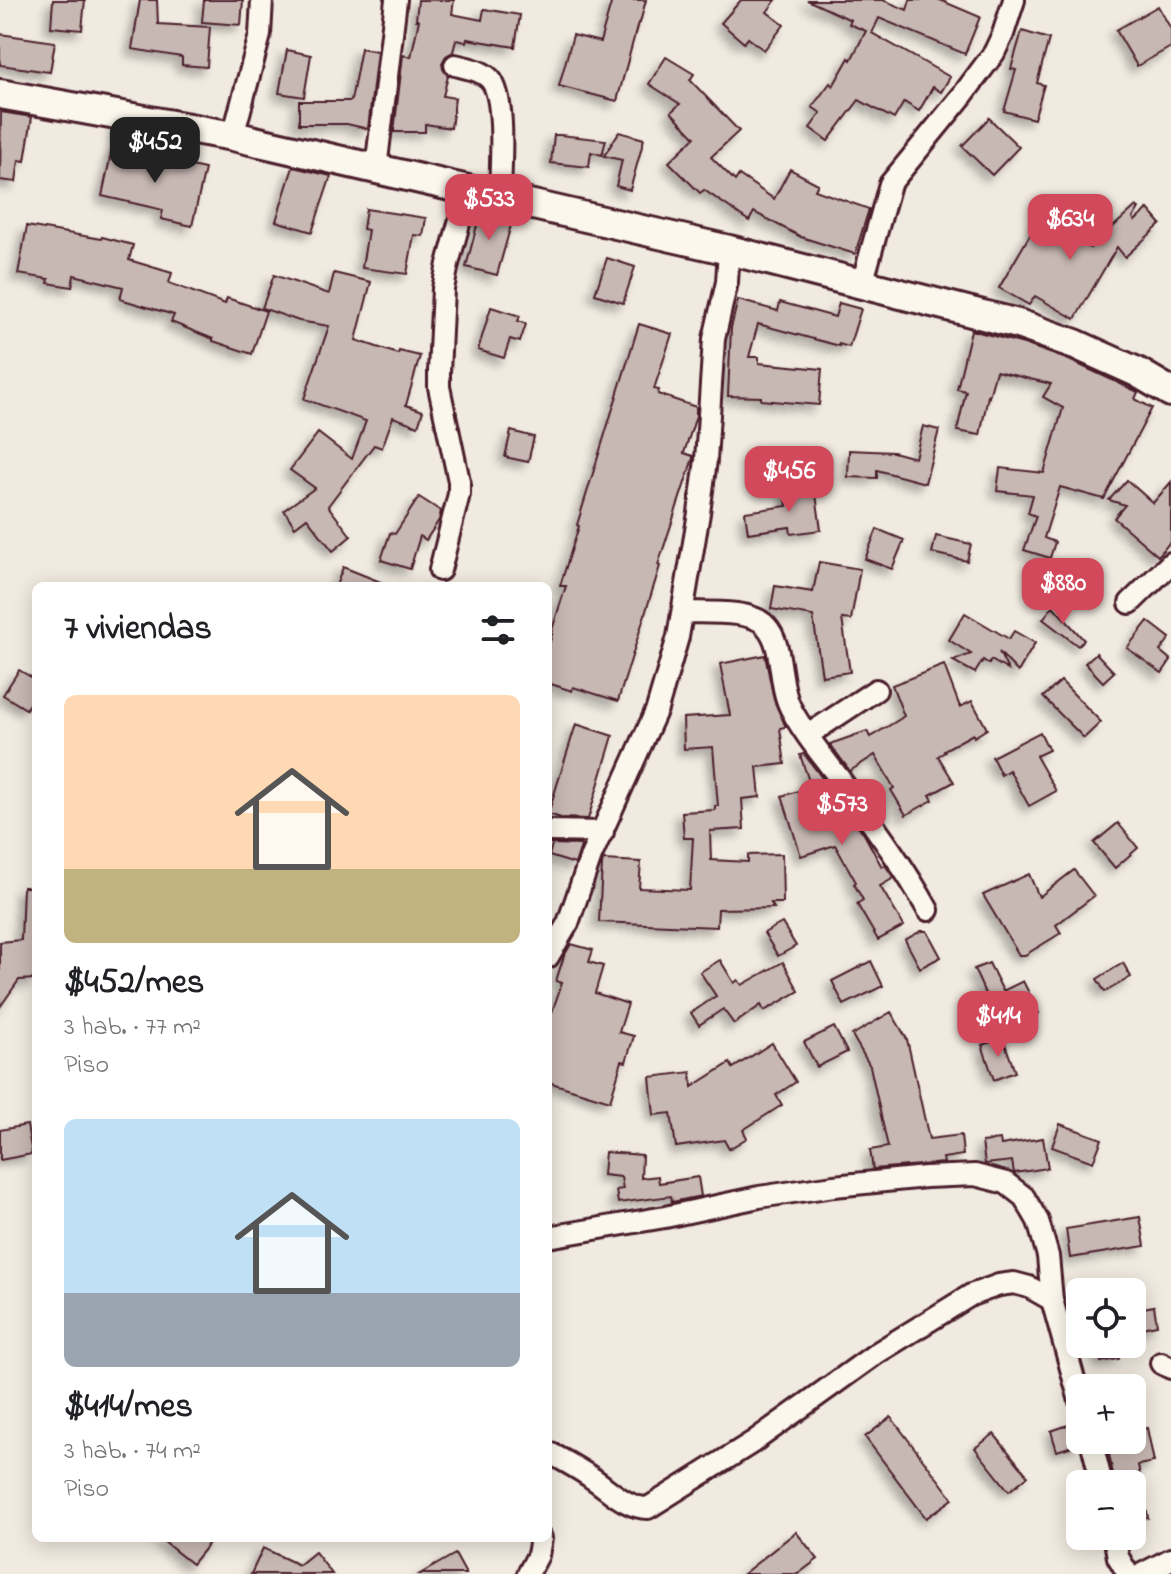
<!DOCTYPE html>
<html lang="es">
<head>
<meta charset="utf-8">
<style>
  :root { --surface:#fff; --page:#f2f2f2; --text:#202124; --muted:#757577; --accent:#d1495b }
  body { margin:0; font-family:"Indie Flower",sans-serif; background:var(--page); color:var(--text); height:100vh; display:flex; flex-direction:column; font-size:30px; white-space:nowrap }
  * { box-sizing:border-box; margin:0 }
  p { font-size:26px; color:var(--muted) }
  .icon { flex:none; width:44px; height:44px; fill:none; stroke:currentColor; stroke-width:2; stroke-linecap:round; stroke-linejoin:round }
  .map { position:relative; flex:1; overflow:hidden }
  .panel { position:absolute; left:32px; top:582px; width:520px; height:960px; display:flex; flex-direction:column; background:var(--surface); border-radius:12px; box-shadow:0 4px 20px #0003 }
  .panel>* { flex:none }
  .buttons { position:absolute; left:1066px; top:1278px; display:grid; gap:16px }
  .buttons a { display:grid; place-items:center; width:80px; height:80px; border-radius:12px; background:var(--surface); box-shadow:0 4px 20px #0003; font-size:40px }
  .price { position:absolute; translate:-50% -68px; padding:0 18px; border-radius:16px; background:var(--accent); color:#fff; font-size:26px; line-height:52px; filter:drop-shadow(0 2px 4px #0008) }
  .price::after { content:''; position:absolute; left:50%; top:48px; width:24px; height:18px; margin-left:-12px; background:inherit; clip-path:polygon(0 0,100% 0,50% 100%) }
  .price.current { background:#222; color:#fff }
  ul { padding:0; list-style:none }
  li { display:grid; align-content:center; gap:16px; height:424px; padding:0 32px }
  li span { display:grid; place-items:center; height:248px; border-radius:12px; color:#555 }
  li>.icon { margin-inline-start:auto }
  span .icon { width:144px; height:144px; fill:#fffc; stroke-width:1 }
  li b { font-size:34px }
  h2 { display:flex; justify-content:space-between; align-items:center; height:96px; padding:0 32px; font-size:34px }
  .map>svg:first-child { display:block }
  .building { fill:#c8b8b3; stroke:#4a1f2b; stroke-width:2; filter:url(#shadow) }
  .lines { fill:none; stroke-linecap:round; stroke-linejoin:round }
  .minor-casing { stroke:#4a1f2b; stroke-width:26 }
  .secondary-casing { stroke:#4a1f2b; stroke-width:34 }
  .minor { stroke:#fbf7ec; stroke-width:20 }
  .secondary { stroke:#fbf7ec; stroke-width:28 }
</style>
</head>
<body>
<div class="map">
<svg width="1171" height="1574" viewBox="0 0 1171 1574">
  <defs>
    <filter id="shadow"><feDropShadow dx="-6" dy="6" stdDeviation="4" flood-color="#0004"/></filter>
  </defs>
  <rect width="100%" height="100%" fill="#f0eae0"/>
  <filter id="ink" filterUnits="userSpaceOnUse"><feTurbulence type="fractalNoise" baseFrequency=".0125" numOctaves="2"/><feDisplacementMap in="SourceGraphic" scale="16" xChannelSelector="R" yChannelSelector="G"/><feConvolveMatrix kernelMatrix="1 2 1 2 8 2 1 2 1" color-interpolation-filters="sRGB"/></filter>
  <g filter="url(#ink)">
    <g class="building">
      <polygon points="53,0 85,0 82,30 51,27"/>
      <polygon points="140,0 157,0 158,24 210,27 207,67 182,65 182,57 132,49"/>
      <polygon points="204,0 243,0 241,25 202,22"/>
      <polygon points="418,0 454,0 452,14 482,20 484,9 520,15 515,47 467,39 466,42 456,40 453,52 446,56 442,63 443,69 448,76 443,96 455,98 451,128 425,124 425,132 394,132 403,55 411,57 419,20 416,20"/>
      <polygon points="612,0 646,0 640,23 638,23 617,101 559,86 573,35 600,42"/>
      <polygon points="741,0 776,0 767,12 784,25 764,50 748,38 744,43 721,23"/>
      <polygon points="807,0 883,0 907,10 910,0 940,0 980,17 965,54 879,18 872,33 950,77 941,92 933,87 919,111 904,102 894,119 859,100 828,141 810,128 821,113 812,107 830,83 833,86 849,58 851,60 866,31 849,24 851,20"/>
      <polygon points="1158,6 1171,29 1171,47 1137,66 1116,30"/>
      <polygon points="1022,31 1049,39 1037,83 1044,85 1034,119 1004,111 1016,70 1011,69"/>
      <polygon points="0,34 55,42 50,72 0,65"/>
      <polygon points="361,48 377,51 368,129 347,124 299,124 299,101 351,101"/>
      <polygon points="287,50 311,55 304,97 279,93"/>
      <polygon points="666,57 694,74 690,80 739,131 711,157 735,181 739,175 774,199 790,169 818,184 815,190 869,209 855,254 801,237 754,212 749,221 704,190 700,193 669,162 695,137 671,112 680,104 649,84"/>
      <polygon points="1,112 32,117 25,161 19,160 16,182 0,180"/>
      <polygon points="989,118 1019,147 992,175 962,146"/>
      <polygon points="619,132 644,139 630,190 616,186 622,160 604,156"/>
      <polygon points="554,135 560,135 606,140 602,155 591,152 589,167 551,163"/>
      <polygon points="112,149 205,169 192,226 161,219 163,210 102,196"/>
      <polygon points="293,167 331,176 312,232 276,221"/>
      <polygon points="1136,206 1139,208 1133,218 1135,221 1148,209 1161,224 1125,257 1117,247 1075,319 1035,296 1029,305 999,288 1039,219 1090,248"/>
      <polygon points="366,209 426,218 423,236 414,235 407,274 362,268 368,230 363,229"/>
      <polygon points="481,210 513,218 497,275 466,267"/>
      <polygon points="27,226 101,239 102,237 133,245 129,260 172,273 169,283 225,304 227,298 266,311 252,354 213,341 213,339 171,322 174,315 120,299 123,287 74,275 72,287 48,283 49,279 18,274"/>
      <polygon points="607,258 635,267 623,303 595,294"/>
      <polygon points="334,273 371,282 356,340 398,354 399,351 420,356 406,405 423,411 418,426 393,417 382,448 374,445 328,506 351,536 333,551 307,518 295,527 284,510 315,488 290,470 318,433 352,459 366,421 304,399 329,326 299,321 262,308 274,275 329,294"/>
      <polygon points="738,300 778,311 780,302 835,317 839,303 861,309 849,347 839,344 839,346 758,324 749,357 759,357 759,363 822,369 819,405 761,400 761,397 728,396 731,328"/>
      <polygon points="491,307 520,316 518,321 526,324 520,342 510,339 504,358 478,350"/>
      <polygon points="639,324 672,334 654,389 659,390 658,394 696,407 696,416 684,453 693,456 693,458 658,565 660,566 618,701 573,687 572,691 548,683 548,648 552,634 551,633 566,586 560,586 579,526 577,525"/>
      <polygon points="971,330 1024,344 1069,360 1138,392 1135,399 1152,408 1104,499 1060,487 1044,538 1055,542 1050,558 1024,550 1036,516 1028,513 1033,495 997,491 1000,468 1044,473 1063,408 1043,397 1051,384 996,371 989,397 988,396 980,435 957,431 966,391 957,389"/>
      <polygon points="923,426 939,430 925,483 877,470 877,478 848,477 849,450 893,452 915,458"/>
      <polygon points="511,431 534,437 528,462 505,457"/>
      <polygon points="1127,480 1153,503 1171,482 1171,541 1158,556 1114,518 1125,505 1109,500"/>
      <polygon points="815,487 821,530 791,534 790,527 748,533 745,512 787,506 785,491"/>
      <polygon points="419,497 441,511 439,520 426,540 420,536 410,569 381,560 390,533 395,534"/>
      <polygon points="877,529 904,540 892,569 865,559"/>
      <polygon points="936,536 971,544 967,561 932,553"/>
      <polygon points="819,562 860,569 851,620 842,619 850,672 822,676 813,616 771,609 775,586 813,592"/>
      <polygon points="343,567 388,585 388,586 336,586"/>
      <polygon points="1053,606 1084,640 1078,646 1043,619"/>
      <polygon points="965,613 1009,639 1014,631 1035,643 1018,672 999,652 1008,670 991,660 989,664 983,660 975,673 953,661 971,654 949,640"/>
      <polygon points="1148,621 1170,638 1160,651 1171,660 1162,673 1127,648"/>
      <polygon points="1096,653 1114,672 1103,682 1085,663"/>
      <polygon points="765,655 774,700 785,725 785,727 780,728 785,764 757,767 760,797 742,799 744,829 710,831 711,860 748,862 748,855 782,854 783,903 771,903 774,908 718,909 717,927 599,922 602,865 603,860 641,862 639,888 690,890 693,838 684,838 682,812 715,810 715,806 718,806 713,747 684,749 683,718 730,715 720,664"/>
      <polygon points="944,665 960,707 972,701 987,729 974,737 973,734 944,750 945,752 938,756 954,782 930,795 933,800 906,815 891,790 894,788 875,755 850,771 830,744 867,731 870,737 900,719 904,716 892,685"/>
      <polygon points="19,670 36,680 36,692 26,709 3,695"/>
      <polygon points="1061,681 1101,722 1084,738 1043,697"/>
      <polygon points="576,724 613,736 588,819 561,818 548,814"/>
      <polygon points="1040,732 1049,750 1036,756 1056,791 1029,806 1009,770 1001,775 992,757"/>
      <polygon points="804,754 864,834 882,867 885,865 894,878 880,886 904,926 878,940 857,904 863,900 854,884 856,882 835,845 801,856 782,796 811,787 800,755"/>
      <polygon points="1118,823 1138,848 1115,868 1094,843"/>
      <polygon points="552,844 580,845 581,846 575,864 549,856"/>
      <polygon points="1074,870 1094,896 1056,925 1061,933 1025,955 1019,955 983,895 1029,874 1039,897"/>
      <polygon points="23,887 36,887 36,979 19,980 0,1007 0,942 21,940"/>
      <polygon points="782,923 796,946 778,956 764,933"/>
      <polygon points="921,931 927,931 941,957 920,968 905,940"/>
      <polygon points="571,944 593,950 589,962 603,966 595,993 628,1004 619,1032 634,1036 626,1062 622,1061 610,1101 548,1082 548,1011 552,1012 562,983 556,981 564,956"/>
      <polygon points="720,960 734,983 738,980 742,985 783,962 799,991 764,1011 761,1005 734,1024 723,1009 699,1025 691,1013 716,996 700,972"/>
      <polygon points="871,961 883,986 844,1005 832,981"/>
      <polygon points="989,963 1003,991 1023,981 1039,1013 1002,1031 974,969"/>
      <polygon points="1123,963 1131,977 1105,992 1097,979"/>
      <polygon points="891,1012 907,1039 929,1139 961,1135 963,1155 943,1158 944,1163 873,1169 870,1150 888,1147 870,1066 852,1035"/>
      <polygon points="834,1027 847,1052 817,1067 804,1042"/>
      <polygon points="1003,1038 1015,1072 994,1080 982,1045"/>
      <polygon points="772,1043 796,1082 776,1095 782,1105 743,1130 747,1138 729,1149 724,1140 676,1147 671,1113 654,1115 650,1077 691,1072 692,1087 730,1063 733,1068"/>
      <polygon points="1060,1124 1102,1139 1093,1162 1052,1147"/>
      <polygon points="27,1125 32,1154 0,1160 0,1130"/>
      <polygon points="1043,1138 1048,1168 1014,1173 1012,1161 985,1164 982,1142 1000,1140 1001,1145"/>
      <polygon points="605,1152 642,1155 641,1178 658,1176 659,1183 698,1177 701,1196 672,1202 671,1196 618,1203 616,1190 623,1189 621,1177 603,1175"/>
      <polygon points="1140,1217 1145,1246 1070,1258 1066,1229"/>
      <polygon points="1154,1306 1157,1325 1132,1330 1132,1310"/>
      <polygon points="1098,1344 1117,1344 1119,1359 1101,1362"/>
      <polygon points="891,1417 953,1499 926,1518 865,1437"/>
      <polygon points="1080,1421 1079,1444 1057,1451 1051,1431"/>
      <polygon points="1147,1428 1154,1462 1138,1465 1148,1518 1132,1521 1132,1484 1115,1484 1106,1440 1132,1440 1132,1431"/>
      <polygon points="994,1434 1028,1476 1009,1491 975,1448"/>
      <polygon points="796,1532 818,1559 798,1574 743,1574"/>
      <polygon points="159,1538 213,1538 192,1564"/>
      <polygon points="263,1548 299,1565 315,1552 332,1574 251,1574"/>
      <polygon points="455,1554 466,1574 420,1574"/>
    </g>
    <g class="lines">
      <g class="minor-casing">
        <g id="minor">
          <path d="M455,65C467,68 481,70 490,79C507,98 500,171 500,197"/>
          <polyline points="233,136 260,35 262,0"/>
          <polyline points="376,169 396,0"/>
          <polyline points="862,284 890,184 962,96 994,53 1003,34 1014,0"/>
          <polyline points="440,570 459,494 459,481 439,387 439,372 443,289 448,264 468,190"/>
          <polyline points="1130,603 1171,563"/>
          <path d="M683,612C705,613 752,609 766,626C784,645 778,683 790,707C803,733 822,755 839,778C871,822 902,863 928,910"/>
          <polyline points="808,735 876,690"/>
          <polyline points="548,831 603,832"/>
          <polyline points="548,957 568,923 591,856 657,709 678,637 699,513 706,460 714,339 727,282 729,250"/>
          <polyline points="548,1237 665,1217 759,1197 834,1186 926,1177 975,1175 1006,1183 1024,1197 1038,1221 1048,1256 1052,1300 1080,1401"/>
          <polyline points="1161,1363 1171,1368"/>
          <polyline points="1091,1440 1102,1484"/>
          <path d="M548,1452C563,1460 578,1468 592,1478C609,1489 626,1508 648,1508L753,1442L877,1353L971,1295L999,1285L1014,1283L1029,1287L1052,1300"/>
          <polyline points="1114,1536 1118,1557 1128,1574"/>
          <polyline points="528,1574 538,1555 541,1538"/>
          <polyline points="1142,1574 1171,1559"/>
        </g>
      </g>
      <g class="secondary-casing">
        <polyline id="secondary" points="0,94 233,136 729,250 1018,324 1075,344 1137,372 1171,392"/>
      </g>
      <use href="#minor" class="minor"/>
      <use href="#secondary" class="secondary"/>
    </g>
  </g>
</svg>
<div class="buttons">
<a><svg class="icon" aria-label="locate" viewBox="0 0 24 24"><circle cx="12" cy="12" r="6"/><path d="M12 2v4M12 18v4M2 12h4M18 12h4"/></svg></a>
<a>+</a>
<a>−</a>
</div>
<b class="price current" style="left:155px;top:185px">$452</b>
<b class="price" style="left:489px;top:242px">$533</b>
<b class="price" style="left:1070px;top:262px">$634</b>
<b class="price" style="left:789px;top:514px">$456</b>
<b class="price" style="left:1063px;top:626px">$880</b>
<b class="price" style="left:842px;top:847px">$573</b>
<b class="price" style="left:998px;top:1059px">$414</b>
<section class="panel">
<h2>7 viviendas<svg class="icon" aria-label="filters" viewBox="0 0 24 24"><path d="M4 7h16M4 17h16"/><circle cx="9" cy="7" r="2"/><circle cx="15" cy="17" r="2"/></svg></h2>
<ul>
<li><span style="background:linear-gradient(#ffd9b3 70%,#c2b280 0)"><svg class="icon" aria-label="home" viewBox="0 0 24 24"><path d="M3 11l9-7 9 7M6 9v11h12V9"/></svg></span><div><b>$452/mes</b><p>3 hab. · 77 m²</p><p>Piso</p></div></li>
<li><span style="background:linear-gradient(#bfe0f5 70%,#9aa5b1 0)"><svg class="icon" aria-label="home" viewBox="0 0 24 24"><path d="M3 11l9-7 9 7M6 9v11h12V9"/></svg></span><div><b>$414/mes</b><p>3 hab. · 74 m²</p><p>Piso</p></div></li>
</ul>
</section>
</div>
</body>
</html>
